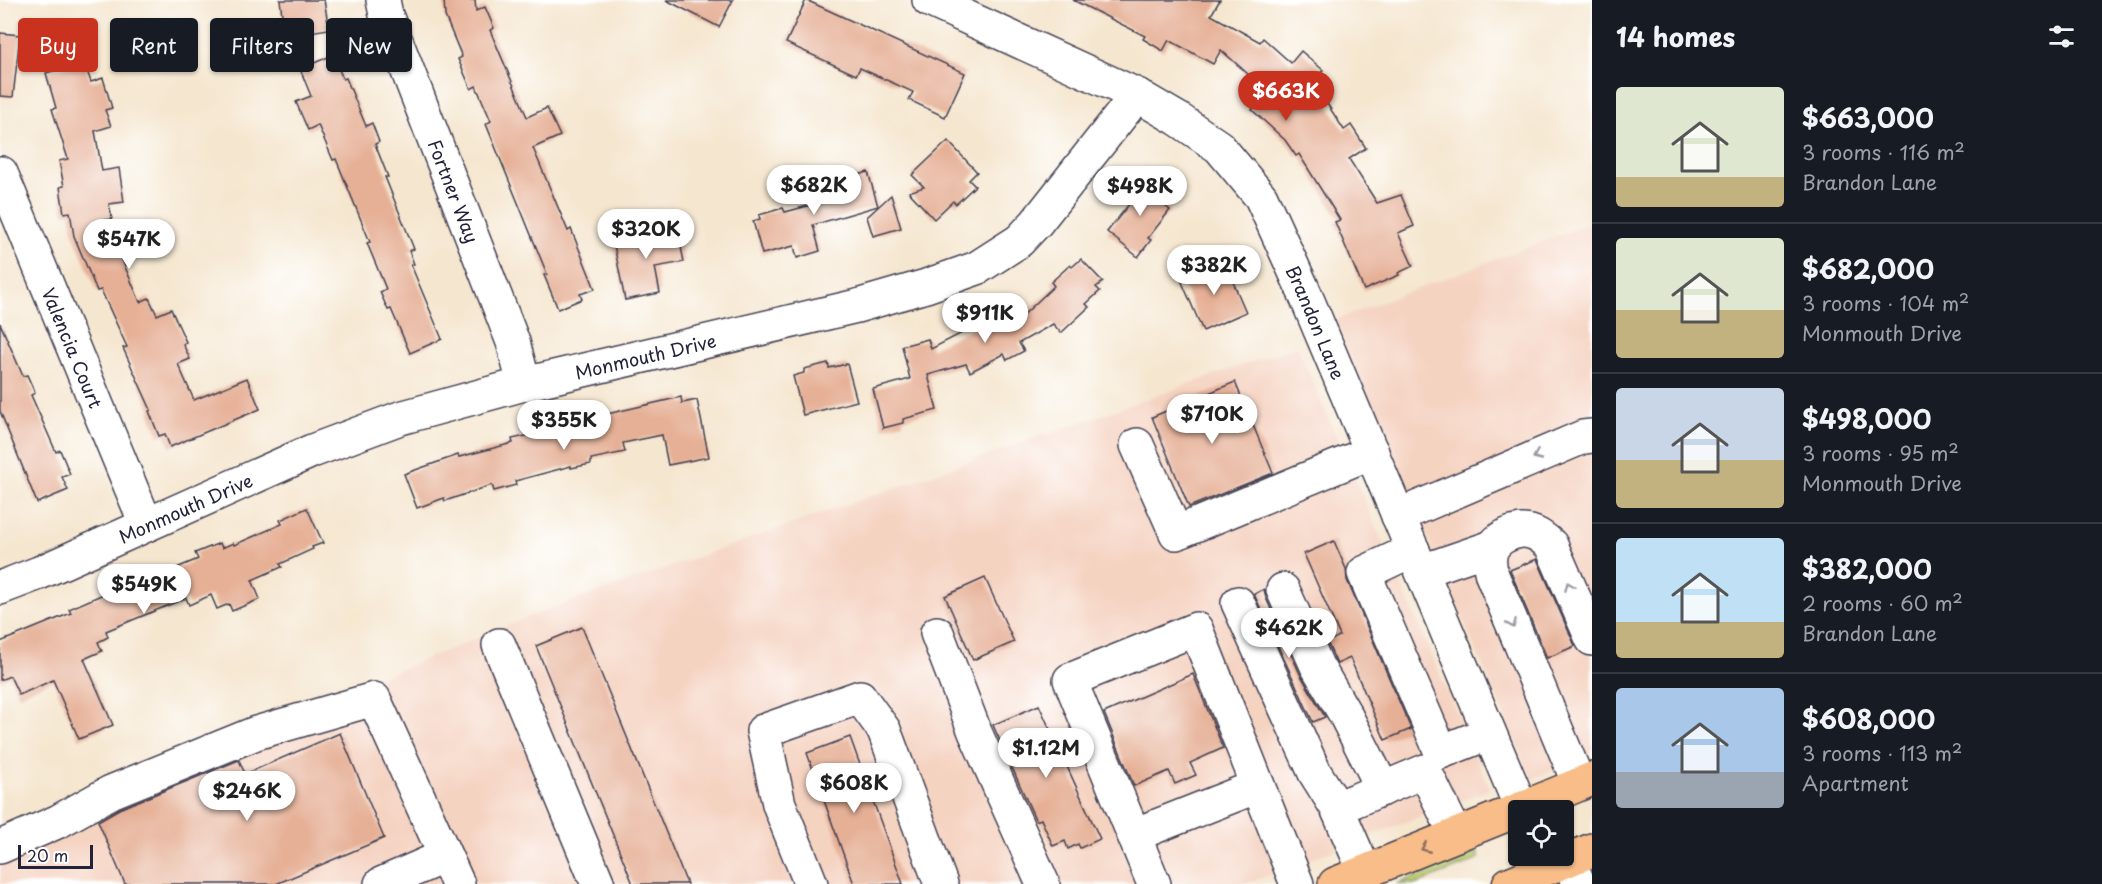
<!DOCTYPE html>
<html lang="en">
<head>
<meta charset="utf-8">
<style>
  :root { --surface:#171b24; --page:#242831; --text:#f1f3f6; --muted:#9ea1a6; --line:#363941; --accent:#c8321e }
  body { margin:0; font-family:"Playpen Sans",sans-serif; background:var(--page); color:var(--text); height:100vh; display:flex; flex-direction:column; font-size:22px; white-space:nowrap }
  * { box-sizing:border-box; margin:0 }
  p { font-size:20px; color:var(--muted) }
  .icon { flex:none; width:33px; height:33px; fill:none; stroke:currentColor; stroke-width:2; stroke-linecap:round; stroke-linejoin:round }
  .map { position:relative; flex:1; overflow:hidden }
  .details { display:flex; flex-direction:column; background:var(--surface); width:510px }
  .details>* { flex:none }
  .guide { position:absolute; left:18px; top:18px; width:570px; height:54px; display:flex; gap:12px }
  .fabs { position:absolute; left:1508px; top:800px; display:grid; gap:12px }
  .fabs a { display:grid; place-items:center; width:66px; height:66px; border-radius:6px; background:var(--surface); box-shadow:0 2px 4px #0004; font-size:30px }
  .scale { position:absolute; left:18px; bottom:15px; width:75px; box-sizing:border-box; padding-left:6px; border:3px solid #22223b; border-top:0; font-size:16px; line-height:21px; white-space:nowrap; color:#22223b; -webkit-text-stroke:4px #fff; paint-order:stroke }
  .price { position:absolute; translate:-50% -51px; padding:0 14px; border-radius:21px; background:#fff; color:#222; font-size:20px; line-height:39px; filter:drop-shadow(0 2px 3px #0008) }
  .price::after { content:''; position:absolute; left:50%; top:36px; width:18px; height:14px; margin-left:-9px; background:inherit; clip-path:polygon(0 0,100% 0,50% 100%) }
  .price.selected { background:var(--accent); color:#fff }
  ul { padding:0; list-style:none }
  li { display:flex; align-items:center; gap:18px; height:150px; padding:0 24px }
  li+li { border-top:2px solid var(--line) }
  li span { display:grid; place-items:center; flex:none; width:168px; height:120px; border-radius:6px; color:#555 }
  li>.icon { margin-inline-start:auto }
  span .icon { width:72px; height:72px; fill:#fffc; stroke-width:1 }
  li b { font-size:26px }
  h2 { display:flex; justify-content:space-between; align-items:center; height:72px; padding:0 24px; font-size:26px }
  .chip { padding:0 21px; border-radius:6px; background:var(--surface); box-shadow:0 2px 4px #0004; font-size:21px; line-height:54px }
  .chip.selected { background:var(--accent); color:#fff }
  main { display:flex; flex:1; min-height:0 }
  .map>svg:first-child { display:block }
  .built { fill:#f5d3c1 }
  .green { fill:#bacb6e; stroke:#6e7654; stroke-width:1.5 }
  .building { fill:#e6b096 }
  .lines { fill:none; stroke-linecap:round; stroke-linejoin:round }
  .minor-casing { stroke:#423f51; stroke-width:36 }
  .major-casing { stroke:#423f51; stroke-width:36 }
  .minor { stroke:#fff; stroke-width:33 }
  .major { stroke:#f8bd88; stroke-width:33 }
  .oneway { stroke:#9c9ca7 }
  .oneway2 { stroke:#8d7062 }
  .labels { text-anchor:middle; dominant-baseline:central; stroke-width:5; stroke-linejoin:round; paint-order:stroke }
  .street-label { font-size:18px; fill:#22223b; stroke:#fff }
</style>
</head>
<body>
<main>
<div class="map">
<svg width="1592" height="884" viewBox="0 0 1592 884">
  <rect width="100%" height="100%" fill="#fff"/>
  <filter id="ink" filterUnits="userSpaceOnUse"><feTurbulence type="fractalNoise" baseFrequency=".0167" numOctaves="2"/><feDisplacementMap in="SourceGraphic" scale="12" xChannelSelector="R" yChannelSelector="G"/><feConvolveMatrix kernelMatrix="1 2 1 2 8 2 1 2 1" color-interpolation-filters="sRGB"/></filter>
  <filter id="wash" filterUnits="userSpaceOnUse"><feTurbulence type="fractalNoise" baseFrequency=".008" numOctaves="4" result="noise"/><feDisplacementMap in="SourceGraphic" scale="24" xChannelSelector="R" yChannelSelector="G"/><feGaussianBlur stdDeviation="1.35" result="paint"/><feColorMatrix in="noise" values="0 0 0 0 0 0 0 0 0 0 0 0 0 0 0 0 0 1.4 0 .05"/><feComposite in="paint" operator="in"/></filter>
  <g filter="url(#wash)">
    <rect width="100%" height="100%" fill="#f5e6cf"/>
    <g class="built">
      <polygon points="1588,224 1592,232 1592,753 1531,779 1335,320"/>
      <polygon points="1297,346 1490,789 1247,884 0,884 0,833 528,617"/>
    </g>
    <polygon class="green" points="1478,852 1479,859 1417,884 1397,884"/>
    <g id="blocks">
      <g class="building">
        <polygon points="280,0 324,0 329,29 285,36"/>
        <polygon points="444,0 475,0 476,11 485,7 494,28 490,30 527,117 547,108 560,136 533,148 568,231 571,229 595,289 580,294 582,299 558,309 544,275 547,274 486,124 491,121 476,86 471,89 458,59 462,57 445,16"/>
        <polygon points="666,0 733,0 719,27"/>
        <polygon points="806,0 965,73 945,117 909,100 913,92 860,68 856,75 786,43"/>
        <polygon points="1073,0 1220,0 1211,15 1260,42 1263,38 1291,63 1301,51 1323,70 1313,82 1344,130 1351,125 1366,148 1349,159 1377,203 1401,195 1414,226 1398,233 1413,266 1398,273 1399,275 1364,290 1335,222 1340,220 1299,154 1296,156 1285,140 1252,110 1268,92 1221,50 1213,64 1169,40 1163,51 1143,39 1145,36"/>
        <polygon points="0,33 20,35 13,97 0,96"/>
        <polygon points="333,55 343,79 346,78 366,126 372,123 379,142 375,144 388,177 385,177 414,249 409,251 414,264 411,265 442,339 410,353 391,309 388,310 380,292 386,289 367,243 370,242 336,159 333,160 318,125 308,130 296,102 311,96 300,69"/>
        <polygon points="84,62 91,82 103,78 112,108 105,110 111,126 95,131 102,171 119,168 124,202 109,204 112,219 105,220 140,302 149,298 157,315 171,309 186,342 183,344 190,359 178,364 194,400 247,378 260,409 170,447 165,434 159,436 149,411 151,410 123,348 127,347 101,290 97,291 74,236 70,212 64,213 60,187 64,186 59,161 68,159 52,109 56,108 46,73"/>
        <polygon points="948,141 977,172 969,180 975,186 956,204 953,201 934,219 909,192 924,187 912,175"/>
        <polygon points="868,172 878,206 813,225 820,251 797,258 794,246 762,254 753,221 760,219 759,215 783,208 785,212 823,202 818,187"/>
        <polygon points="1146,176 1166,192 1159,201 1170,210 1148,238 1151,240 1138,257 1107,232 1130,203 1126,201"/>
        <polygon points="891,195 901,228 873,236 867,217"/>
        <polygon points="677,227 684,262 655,267 660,293 625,300 613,240"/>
        <polygon points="1081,259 1103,282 1096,287 1100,291 1086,304 1089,307 1061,333 1053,324 1019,343 1024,351 1007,360 1004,354 970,372 966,364 928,375 937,410 903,419 903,423 883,428 873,389 910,379 902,346 928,339 931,349 999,314 1000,317 1012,310 1018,320 1054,286 1051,282 1070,265 1072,267"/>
        <polygon points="1224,261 1246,312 1203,331 1181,280"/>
        <polygon points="0,323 23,376 27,375 35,393 31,395 56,452 60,450 70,474 62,477 68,490 37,503 0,411"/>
        <polygon points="828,363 829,368 847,364 857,401 803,415 793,376 804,373 804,369"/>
        <polygon points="1235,382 1273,473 1189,507 1152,417"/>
        <polygon points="681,397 682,403 697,400 709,457 668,465 662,435 623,443 625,452 591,459 591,464 571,468 571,466 515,481 516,485 494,491 492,485 445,501 444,498 417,508 404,474 458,455 459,457 513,443 512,439 599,420 598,416"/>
        <polygon points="307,508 323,543 312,547 313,549 280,564 282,567 252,580 260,599 232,611 229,604 217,609 211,595 189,605 186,598 106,631 108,637 98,642 102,651 84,659 113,725 79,739 53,680 19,695 10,676 0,680 0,642 71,613 69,609 108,592 145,576 146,580 160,575 198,559 195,553 220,543 222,548 233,543 234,545 282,524 280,520"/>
        <polygon points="1334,541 1346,569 1347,580 1411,729 1385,740 1350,658 1337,664 1327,642 1340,636 1304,554"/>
        <polygon points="1537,559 1575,646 1547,658 1510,570"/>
        <polygon points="985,578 1014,642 973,660 945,596"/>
        <polygon points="1264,589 1266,598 1300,674 1325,717 1313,722 1254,594"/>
        <polygon points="582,627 687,884 633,884 536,646"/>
        <polygon points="1193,674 1223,748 1190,763 1196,775 1175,784 1169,771 1134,786 1104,713"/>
        <polygon points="1039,705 1100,839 1080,848 1078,844 1068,849 1065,841 1053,846 1041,819 1036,821 993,725"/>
        <polygon points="340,733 384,838 276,884 125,884 98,821 119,809 239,760 245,774"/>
        <polygon points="850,737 903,884 854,884 807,753"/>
      </g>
    </g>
  </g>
  <g filter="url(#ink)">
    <use href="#blocks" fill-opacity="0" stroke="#423f51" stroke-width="1.5"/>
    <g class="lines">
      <g class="minor-casing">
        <g id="minor">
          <path id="s1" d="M383,0L386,15L513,342L524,384"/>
          <path id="s2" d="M929,0L1137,95L1178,119L1219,147L1261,197L1302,287L1522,810"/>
          <path id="s3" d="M1,173L146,524"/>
          <polyline points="1137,445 1176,533 1372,452"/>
          <polyline points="1398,516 1583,437 1592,436"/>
          <polyline points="1413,550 1364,573 1441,752 1489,733"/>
          <polyline points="1422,571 1492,547"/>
          <path id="s4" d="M0,588L39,573L312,451L400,418L524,384L857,306L926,286L977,268L1019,241L1036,223L1137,95"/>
          <polyline points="1283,590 1317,666 1345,714 1383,789"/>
          <polyline points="1238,603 1315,773 1337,808"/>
          <polyline points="937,633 975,732 1043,884"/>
          <polyline points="499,645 598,884"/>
          <path d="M1579,784L1492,575C1486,554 1491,541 1512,533C1513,533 1521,531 1521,531C1534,530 1543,538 1551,545L1592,639"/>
          <polyline points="1134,835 1258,786"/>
          <polyline points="0,847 59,821 111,792 256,733 374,699 458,884"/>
          <polyline points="1568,860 1579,884"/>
          <polyline points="1365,872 1337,808 1425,771 1456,835"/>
          <polyline points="381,884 445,856"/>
          <polyline points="811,884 779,804 763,731 860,697 884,730 941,884"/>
          <polyline points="1154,884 1070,680 1196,629 1297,884"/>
        </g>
      </g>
      <g class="major-casing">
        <g id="major">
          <polyline points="1518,810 1592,779"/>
          <polyline points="1335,884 1518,810"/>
          <polyline points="1509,884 1592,850"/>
        </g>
      </g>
      <use href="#minor" class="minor"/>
      <use href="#major" class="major"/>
    </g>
    <defs><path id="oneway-chevron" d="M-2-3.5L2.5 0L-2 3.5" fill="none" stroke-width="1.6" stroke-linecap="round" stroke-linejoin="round" transform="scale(1.5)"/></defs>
    <g class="oneway">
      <use href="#oneway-chevron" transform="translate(1537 456) rotate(157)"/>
      <use href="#oneway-chevron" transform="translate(1569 586) rotate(-113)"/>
      <use href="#oneway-chevron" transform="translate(1512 624) rotate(67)"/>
    </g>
    <use class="oneway2" href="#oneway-chevron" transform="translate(1425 848) rotate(158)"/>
  </g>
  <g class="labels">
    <g class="street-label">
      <text stroke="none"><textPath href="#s1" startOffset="204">Fortner Way</textPath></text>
      <text stroke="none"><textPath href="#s2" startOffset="528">Brandon Lane</textPath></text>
      <text stroke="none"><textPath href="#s3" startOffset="189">Valencia Court</textPath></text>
      <text stroke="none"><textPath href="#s4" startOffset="688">Monmouth Drive</textPath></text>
      <text stroke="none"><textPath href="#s4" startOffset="202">Monmouth Drive</textPath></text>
    </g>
  </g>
</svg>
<div class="fabs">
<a><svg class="icon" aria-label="locate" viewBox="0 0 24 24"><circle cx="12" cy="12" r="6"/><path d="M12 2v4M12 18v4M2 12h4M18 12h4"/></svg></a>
</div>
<div class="scale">20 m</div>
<b class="price selected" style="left:1286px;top:122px">$663K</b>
<b class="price" style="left:814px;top:216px">$682K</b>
<b class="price" style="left:1140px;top:217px">$498K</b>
<b class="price" style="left:646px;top:260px">$320K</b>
<b class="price" style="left:129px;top:270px">$547K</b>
<b class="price" style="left:1214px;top:296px">$382K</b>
<b class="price" style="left:985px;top:344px">$911K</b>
<b class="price" style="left:1212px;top:445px">$710K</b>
<b class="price" style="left:564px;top:451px">$355K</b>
<b class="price" style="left:144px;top:615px">$549K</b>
<b class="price" style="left:1289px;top:659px">$462K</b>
<b class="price" style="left:1046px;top:779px">$1.12M</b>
<b class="price" style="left:854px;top:814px">$608K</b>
<b class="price" style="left:247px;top:822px">$246K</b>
<div class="guide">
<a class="chip selected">Buy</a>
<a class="chip">Rent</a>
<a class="chip">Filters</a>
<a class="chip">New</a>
</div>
</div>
<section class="details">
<h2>14 homes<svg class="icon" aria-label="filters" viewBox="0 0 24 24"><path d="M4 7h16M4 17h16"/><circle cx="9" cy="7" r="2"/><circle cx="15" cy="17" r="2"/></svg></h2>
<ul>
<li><span style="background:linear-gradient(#dfe7d0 75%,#c2b280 0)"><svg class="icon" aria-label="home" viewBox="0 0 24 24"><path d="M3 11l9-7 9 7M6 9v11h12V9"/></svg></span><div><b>$663,000</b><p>3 rooms · 116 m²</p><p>Brandon Lane</p></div></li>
<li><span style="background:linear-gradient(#dfe7d0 60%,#c2b280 0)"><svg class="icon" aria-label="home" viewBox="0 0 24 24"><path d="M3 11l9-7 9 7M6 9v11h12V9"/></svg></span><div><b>$682,000</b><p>3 rooms · 104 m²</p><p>Monmouth Drive</p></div></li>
<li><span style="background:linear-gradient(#c9d6e8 60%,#c2b280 0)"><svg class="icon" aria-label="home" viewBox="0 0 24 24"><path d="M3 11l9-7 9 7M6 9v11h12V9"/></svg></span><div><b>$498,000</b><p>3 rooms · 95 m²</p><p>Monmouth Drive</p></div></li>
<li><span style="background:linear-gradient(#bfe0f5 70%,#c2b280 0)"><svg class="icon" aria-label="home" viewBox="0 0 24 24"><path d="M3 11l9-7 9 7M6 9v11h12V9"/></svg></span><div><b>$382,000</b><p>2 rooms · 60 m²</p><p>Brandon Lane</p></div></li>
<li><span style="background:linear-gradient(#a9c7e8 70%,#9aa5b1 0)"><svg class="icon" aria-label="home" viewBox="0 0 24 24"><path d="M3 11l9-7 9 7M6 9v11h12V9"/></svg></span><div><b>$608,000</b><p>3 rooms · 113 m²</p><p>Apartment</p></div></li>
</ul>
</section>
</main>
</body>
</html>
